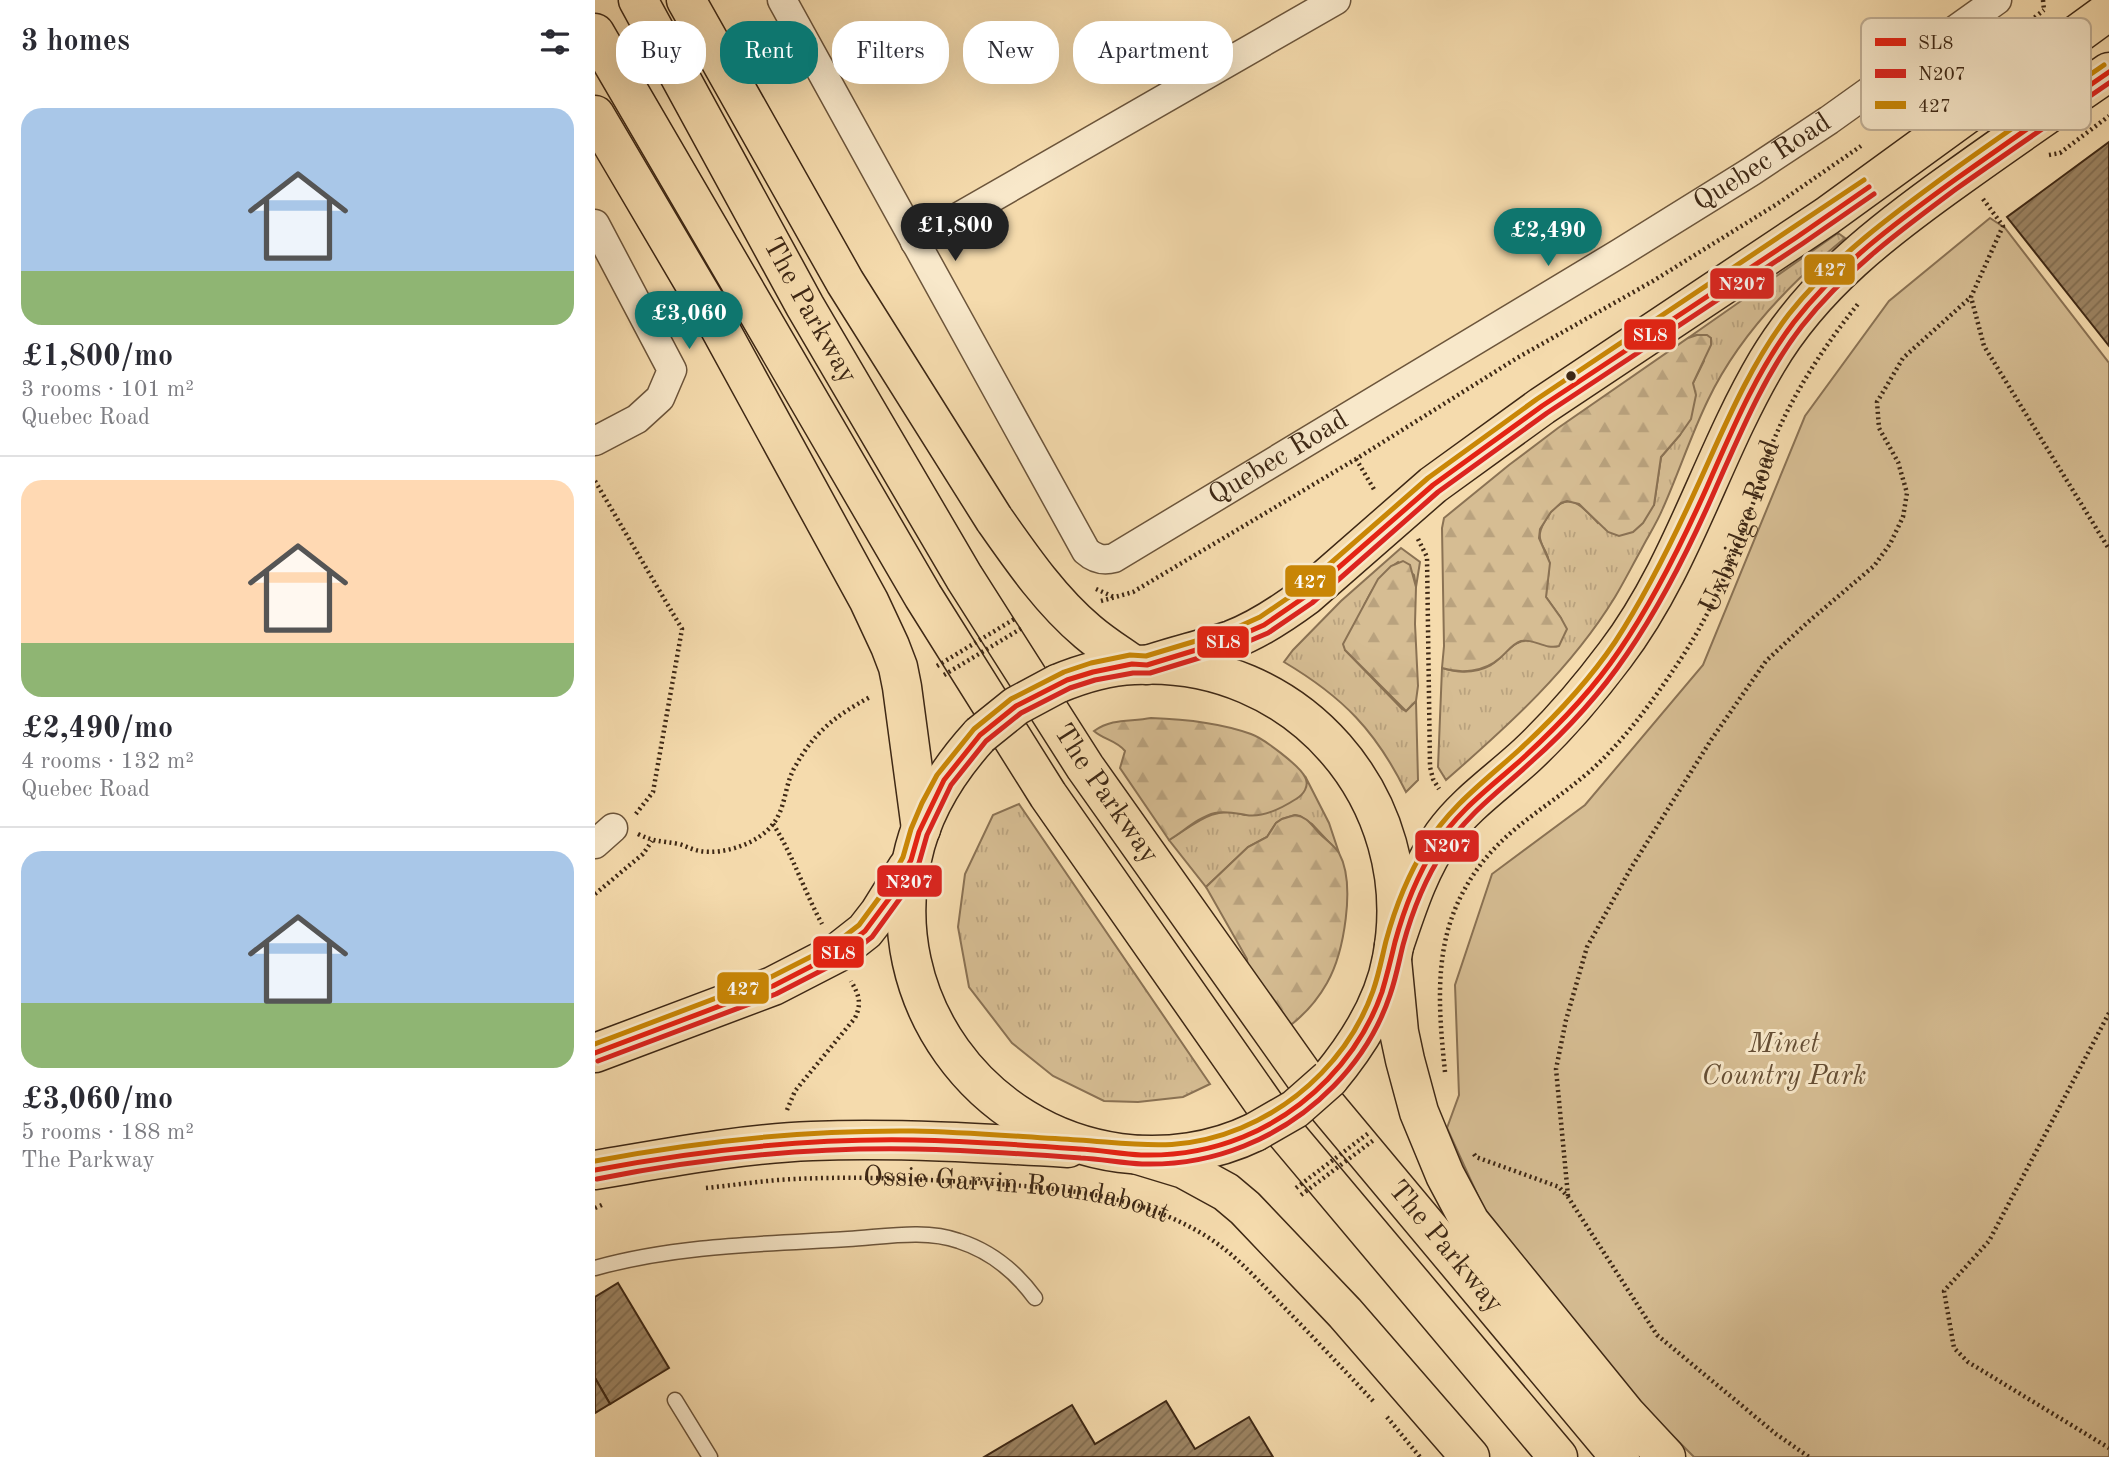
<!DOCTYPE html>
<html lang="en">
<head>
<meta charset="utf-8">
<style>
  :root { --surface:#fff; --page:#f2f2f3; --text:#2b2b33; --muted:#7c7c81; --line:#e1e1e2; --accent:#0f766e }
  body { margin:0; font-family:"Old Standard TT",serif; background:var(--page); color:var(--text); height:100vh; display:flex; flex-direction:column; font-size:26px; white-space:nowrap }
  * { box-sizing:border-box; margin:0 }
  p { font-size:23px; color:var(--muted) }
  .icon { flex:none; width:38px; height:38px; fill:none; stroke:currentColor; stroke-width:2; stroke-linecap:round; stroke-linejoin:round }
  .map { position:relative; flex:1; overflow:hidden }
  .panel { display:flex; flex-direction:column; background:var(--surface); width:595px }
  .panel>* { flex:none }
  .guide { position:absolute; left:21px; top:21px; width:665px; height:63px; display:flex; gap:14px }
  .price { position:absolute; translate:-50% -60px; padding:0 16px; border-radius:24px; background:var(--accent); color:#fff; font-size:23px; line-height:46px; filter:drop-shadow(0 2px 4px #0008) }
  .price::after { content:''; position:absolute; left:50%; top:42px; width:21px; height:16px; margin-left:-10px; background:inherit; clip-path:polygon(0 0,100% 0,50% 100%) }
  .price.current { background:#222; color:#fff }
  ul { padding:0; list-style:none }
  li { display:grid; align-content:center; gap:14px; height:371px; padding:0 21px }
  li+li { border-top:2px solid var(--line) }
  li span { display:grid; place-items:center; height:217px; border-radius:21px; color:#555 }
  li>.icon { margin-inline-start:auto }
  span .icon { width:126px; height:126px; fill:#fffc; stroke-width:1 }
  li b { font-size:30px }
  h2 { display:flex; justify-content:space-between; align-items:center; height:84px; padding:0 21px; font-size:30px }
  .tag { padding:0 24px; border-radius:28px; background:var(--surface); box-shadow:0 7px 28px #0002; font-size:24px; line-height:63px }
  .tag.current { background:var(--accent); color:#fff }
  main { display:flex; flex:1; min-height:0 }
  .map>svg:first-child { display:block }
  .grass { fill:url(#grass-tufts); stroke:#8a7254; stroke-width:2 }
  .forest { fill:url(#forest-firs); stroke:#8a7254; stroke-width:2 }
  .park { fill:#d6bd93; stroke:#8a7254; stroke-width:2 }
  .building { fill:url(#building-hatch); stroke:#3e2815; stroke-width:2 }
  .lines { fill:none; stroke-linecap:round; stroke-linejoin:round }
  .lane-casing { stroke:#6c553b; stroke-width:17 }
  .street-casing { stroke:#6c553b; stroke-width:31 }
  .primary-casing { stroke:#3e2815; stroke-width:41 }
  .highway-casing { stroke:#3e2815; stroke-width:41 }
  .path { stroke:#3e2815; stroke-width:4.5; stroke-dasharray:2 3.5; stroke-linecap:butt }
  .lane { stroke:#f8e8ca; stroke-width:14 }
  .street { stroke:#f8e8ca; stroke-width:28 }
  .primary { stroke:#f5dbad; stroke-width:38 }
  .highway { stroke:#f5dbad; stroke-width:38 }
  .primary-bridge-casing { stroke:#3e2815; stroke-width:41; stroke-linecap:butt }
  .path-bridge { stroke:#3e2815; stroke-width:4.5; stroke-dasharray:2 3.5; stroke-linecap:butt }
  .primary-bridge { stroke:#f5dbad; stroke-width:38 }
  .bus-1-casing { stroke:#f8e8ca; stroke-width:10 }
  .bus-2-casing { stroke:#f8e8ca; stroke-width:10 }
  .bus-3-casing { stroke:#f8e8ca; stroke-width:10 }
  .bus-1 { stroke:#e42313; stroke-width:5 }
  .bus-2 { stroke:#dc241f; stroke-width:5 }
  .bus-3 { stroke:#c98605; stroke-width:5 }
  .bus-dot { fill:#3e2815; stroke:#f8e8ca; stroke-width:2.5 }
  .labels { text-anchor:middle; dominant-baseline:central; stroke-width:6; stroke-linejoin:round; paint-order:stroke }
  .street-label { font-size:28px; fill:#3e2815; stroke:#f8e8ca }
  .park-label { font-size:28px; font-style:italic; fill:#644d34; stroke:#f8e8ca }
  .key { fill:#f8e8ca; stroke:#c0ae94; stroke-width:2 }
  .key-label { font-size:19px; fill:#3e2815 }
  .line-badge { stroke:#f8e8ca; stroke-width:2.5 }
  .badge-label { font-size:19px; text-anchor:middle; font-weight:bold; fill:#fff }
</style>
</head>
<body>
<main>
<section class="panel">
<h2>3 homes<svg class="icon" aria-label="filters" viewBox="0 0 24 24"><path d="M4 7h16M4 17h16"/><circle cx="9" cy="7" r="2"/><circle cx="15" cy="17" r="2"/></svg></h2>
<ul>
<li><span style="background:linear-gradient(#a9c7e8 75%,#8fb573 0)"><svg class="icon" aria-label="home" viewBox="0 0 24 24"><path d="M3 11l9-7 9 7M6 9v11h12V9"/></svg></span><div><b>£1,800/mo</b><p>3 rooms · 101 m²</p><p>Quebec Road</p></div></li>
<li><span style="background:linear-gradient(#ffd9b3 75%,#8fb573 0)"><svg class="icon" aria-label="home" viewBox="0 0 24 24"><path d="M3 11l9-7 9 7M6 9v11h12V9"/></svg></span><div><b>£2,490/mo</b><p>4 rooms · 132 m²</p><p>Quebec Road</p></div></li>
<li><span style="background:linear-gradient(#a9c7e8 70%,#8fb573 0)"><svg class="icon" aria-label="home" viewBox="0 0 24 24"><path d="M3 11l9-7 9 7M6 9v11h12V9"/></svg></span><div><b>£3,060/mo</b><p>5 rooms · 188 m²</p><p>The Parkway</p></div></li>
</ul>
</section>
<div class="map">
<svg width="1514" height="1457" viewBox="0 0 1514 1457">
  <defs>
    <pattern id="grass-tufts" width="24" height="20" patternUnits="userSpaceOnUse" patternTransform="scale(1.75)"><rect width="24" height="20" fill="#d6bd93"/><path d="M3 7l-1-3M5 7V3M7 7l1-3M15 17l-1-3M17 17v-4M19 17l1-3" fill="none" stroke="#b9a27e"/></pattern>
    <pattern id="forest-firs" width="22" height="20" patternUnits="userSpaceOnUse" patternTransform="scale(1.75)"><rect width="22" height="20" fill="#d6bd93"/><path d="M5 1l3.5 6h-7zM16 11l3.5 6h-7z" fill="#b9a27e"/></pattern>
    <pattern id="building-hatch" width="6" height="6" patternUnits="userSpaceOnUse" patternTransform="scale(1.75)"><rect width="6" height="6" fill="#9d8564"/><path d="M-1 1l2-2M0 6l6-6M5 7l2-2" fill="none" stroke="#816d51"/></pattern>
  </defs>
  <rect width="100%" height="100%" fill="#f5dbad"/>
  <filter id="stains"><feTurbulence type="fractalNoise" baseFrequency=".00286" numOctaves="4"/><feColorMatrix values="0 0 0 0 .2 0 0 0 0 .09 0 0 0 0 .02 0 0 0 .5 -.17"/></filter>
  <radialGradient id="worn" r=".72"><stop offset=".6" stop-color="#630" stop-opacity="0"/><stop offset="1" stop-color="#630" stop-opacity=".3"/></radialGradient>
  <g class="grass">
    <path d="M1243,233L1250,238C1196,282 1143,337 1113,400C1096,435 1084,472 1068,508C1062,523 1053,536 1046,550C1037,566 1029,582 1020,597C976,669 914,725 851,780L843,767L847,668C863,673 881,673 896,665C910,657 918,637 937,641L966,618L951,597C951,583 956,572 953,558C951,549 943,543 945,533C946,526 951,519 955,513C974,489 988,507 1003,523L1059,505L1066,457L1085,435L1098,390V383L1109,361L1102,335L1093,338Z"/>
    <path d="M806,548L825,562L821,587L819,575L803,562C776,578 763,621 750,650L807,709L811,711L821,701L823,780L811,792C781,731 748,697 689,662L698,650L746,601Z"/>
    <path d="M710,776L734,823L744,853L717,824L705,816L700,815L687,819L681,823L672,837L653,847L611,887L574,840C599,825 619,804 650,815L712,783Z"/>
    <polygon points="424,804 615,1084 588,1097 543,1102 509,1101 458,1076 417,1043 374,987 363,927 370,874 398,815"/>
  </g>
  <g class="forest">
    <path d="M1102,335H1112L1116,338V345L1098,383L1101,395L1096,419L1085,435L1066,457L1059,505L1048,523L1038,532L1024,536L1013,532L984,504L972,501L966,503L956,512L945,529L944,538L955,563L951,597L966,618L972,629L964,646C950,650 939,638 926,641C917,644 912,652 905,658C889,672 866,674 847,668L849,646L847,528L849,518L914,465L963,428L1093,338Z"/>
    <polygon points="808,561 815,565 821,587 820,624 823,686 821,701 811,711 750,650 748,644 783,579 796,566"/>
    <path d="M556,718C589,719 625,723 656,734C668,738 705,766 710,777C715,786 708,795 701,799C687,808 668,818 651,815C639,813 632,811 620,813C603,817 588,832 574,840L525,768L530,751C521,740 509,740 499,731C518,718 534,722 556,718Z"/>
    <path d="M700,815C713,817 716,825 725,834C731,840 739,845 744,853C761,884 749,953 732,983C723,999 711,1013 697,1024L691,1023L653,970L652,959L611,887L653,847L672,837L681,823L687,819Z"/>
  </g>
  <polygon class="park" points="1395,218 1410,228 1514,363 1514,1457 1099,1457 1047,1405 888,1207 852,1128 864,1095 860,985 897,874 990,805 1108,665 1210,416 1294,301"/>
  <g class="building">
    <polygon points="1514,142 1514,346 1412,217"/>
    <polygon points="23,1283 74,1368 15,1404 0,1378 0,1297"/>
    <polygon points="0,1378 15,1404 0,1413"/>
    <polygon points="571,1401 600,1449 654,1417 678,1457 389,1457 477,1405 500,1444"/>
  </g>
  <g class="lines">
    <g class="lane-casing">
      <g id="lane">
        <path d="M0,1268C82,1245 169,1244 253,1239C289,1237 330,1229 364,1241C395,1251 421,1272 440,1298"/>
        <polyline points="80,1400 115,1457"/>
      </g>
    </g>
    <g class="street-casing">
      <g id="street">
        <path id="s3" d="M187,0L491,551C500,559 508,561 519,558L1025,253L1157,171L1234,120L1402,0"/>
        <polyline points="0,224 77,370 65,398 42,419 0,441"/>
        <polyline points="320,242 741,0"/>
        <polyline points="0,844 18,828"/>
      </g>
    </g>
    <g class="primary-casing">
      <g id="primary">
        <path d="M552,665C580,656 608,649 636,640C663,630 688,613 711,596L838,485L947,406L1232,216L1514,11"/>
        <path d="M462,684C486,674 513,666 539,665C701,655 827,799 797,958C789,1004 763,1044 734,1079"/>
        <path d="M385,735C352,771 327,811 317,859C286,999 385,1134 525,1153C571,1159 619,1152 660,1132"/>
        <path d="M799,946C812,908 824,869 848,835C870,804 904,781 932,755C964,725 993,691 1020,655C1087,567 1116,457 1172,362C1218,284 1289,230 1362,178C1412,142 1463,107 1514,72"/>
        <polyline points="0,1053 178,986 242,953 270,931 284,913 312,868"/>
        <path d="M0,1170C72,1158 144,1144 217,1141C302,1138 388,1143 473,1148"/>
      </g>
    </g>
    <g class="highway-casing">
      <g id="highway">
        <path id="s4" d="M43,0L210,306L369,577L490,767L721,1093L1025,1457"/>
        <path d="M91,0L250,282L399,519C427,559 456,601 493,632C507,644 523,654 537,664"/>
        <polyline points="0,33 328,596 453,795 683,1124 963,1457"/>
        <polyline points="0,115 112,305 274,601 295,646 303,667 307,687 326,829"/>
        <polyline points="797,960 804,1032 810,1060 824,1112 850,1175 875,1222 1031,1414 1071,1457"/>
        <polyline points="543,1155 589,1169 631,1192 650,1208 750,1313 875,1457"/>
      </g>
    </g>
    <g class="path">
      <polyline points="1448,0 1449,10"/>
      <polyline points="1392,55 1449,10"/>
      <polyline points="1454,155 1465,153 1514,116"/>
      <polyline points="1388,199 1408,226 1376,297 1389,346 1514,549"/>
      <polyline points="761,459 780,491"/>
      <polyline points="0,481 87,629 58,792 40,815"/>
      <polyline points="823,539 832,557 835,767 838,779 844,789"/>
      <polyline points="501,589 519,597"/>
      <polyline points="506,601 538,592 761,459 922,358 1058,281 1182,204 1266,146"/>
      <path d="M178,824C198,855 209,891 227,924"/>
      <path d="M43,834C59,842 67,841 84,844C91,846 98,850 105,851C128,855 163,844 178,824C192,806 189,784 201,765C220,731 242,715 275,697"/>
      <polyline points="0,894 48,854 57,841"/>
      <polyline points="1514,1013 1394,1241 1349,1291 1359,1348 1373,1362 1514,1448"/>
      <path id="s1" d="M850,1072C844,1013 838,951 866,896C898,833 944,815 994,772C1031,739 1060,698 1087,657C1121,605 1143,548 1163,489C1168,474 1171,458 1177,444C1198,394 1229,346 1263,304"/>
      <path d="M192,1110L200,1091L260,1018C267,1003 264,995 256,981"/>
      <polyline points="879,1154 881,1157 964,1187 973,1197 1062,1335 1181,1434 1214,1457"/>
      <path id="s2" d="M111,1188C141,1185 171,1180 201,1179C262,1176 325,1179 386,1183C463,1188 538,1193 606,1233C637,1251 660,1277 685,1303C717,1336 748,1369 780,1403"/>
      <polyline points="973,1196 961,1069 971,1020 992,947 1036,868 1116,740 1171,661 1213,622 1279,566 1295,544 1308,517 1312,493 1303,462 1284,428 1282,402 1308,358 1376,297"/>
      <polyline points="0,1208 9,1204"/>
      <polyline points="792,1417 825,1457"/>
    </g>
    <use href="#lane" class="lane"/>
    <use href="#street" class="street"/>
    <use href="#primary" class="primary"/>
    <use href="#highway" class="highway"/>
    <g class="primary-bridge-casing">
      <g id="primary-bridge">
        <polyline points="385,735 421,706 462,684"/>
        <polyline points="660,1132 700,1109 734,1079"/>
      </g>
    </g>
    <g class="path-bridge">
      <polyline points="342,666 421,618"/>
      <polyline points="349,675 427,628"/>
      <polyline points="701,1188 775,1132"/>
      <polyline points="706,1195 780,1139"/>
    </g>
    <use href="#primary-bridge" class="primary-bridge"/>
    <g class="bus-1-casing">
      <g id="bus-1">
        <polyline points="0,1053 178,986 242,953 270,931 299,892 316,860 324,832 349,780 385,735 421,706 472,680 498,672 537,664 552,665 637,639 669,625 711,596 838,485 947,406 1202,237 1274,187"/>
        <path d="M0,1170C106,1150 211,1138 319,1140C374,1141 429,1145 485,1149C505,1150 526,1154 546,1155C581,1156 616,1150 648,1137C711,1111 764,1058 787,992C792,975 796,959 800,942C809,909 822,876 840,847C862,811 897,786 927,759C963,726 997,691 1024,651C1059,600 1087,543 1112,487C1137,430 1161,372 1199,322C1243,265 1303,221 1361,179C1412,143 1463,107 1514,72"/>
      </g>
    </g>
    <g class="bus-2-casing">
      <g id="bus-2">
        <polyline points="3,1061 181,994 247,960 277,937 306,897 324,863 332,835 356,785 391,741 426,713 475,688 500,680 538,673 555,673 640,647 673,633 717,603 843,492 952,413 1207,244 1279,194"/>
        <path d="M2,1179C107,1158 213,1147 320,1149C375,1150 431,1154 486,1158C506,1159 527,1163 547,1164C582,1165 617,1159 649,1146C716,1119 772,1064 795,995C801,978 804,961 808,945C817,912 830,879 849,850C871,815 906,790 936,762C972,730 1005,694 1032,654C1067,603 1095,547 1120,490C1145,434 1169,375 1207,326C1250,271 1306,230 1361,189C1412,153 1463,118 1514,83"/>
      </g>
    </g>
    <g class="bus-3-casing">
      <g id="bus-3">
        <polyline points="0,1044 174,978 237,946 264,925 292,887 308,857 316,829 327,803 342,775 379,729 416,699 469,672 496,663 535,655 551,656 634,631 665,617 706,589 833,478 942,399 1269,180"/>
        <path d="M0,1161C105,1141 211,1130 318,1131C373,1132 428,1137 483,1140C544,1144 586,1153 646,1128C706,1103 756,1053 778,991C784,974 787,957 791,941C800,908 813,875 831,846C854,807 891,780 924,750C960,717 993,682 1020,642C1052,593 1078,540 1102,487C1129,428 1154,366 1194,314C1239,257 1298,214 1357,171C1407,135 1458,100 1509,65"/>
      </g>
    </g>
    <use href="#bus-1" class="bus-1"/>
    <use href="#bus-2" class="bus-2"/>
    <use href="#bus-3" class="bus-3"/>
  </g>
  <circle class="bus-dot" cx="976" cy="376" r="6"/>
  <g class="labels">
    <g class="street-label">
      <text stroke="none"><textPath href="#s3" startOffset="1419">Quebec Road</textPath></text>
      <text stroke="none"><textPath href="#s4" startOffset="355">The Parkway</textPath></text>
      <text stroke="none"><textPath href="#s3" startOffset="852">Quebec Road</textPath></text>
      <text stroke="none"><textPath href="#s1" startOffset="651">Uxbridge Road</textPath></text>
      <text stroke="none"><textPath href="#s4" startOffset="922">The Parkway</textPath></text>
      <text stroke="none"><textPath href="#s2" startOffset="312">Ossie Garvin Roundabout</textPath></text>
      <text stroke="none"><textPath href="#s4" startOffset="1489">The Parkway</textPath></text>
    </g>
    <g class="park-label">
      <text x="1189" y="1045">Minet<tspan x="1189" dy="32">Country Park</tspan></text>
    </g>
  </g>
  <rect x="1266" y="18" width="230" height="112" rx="10" class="key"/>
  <rect x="1280" y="38" width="31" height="8" fill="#e42313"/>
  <rect x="1280" y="69" width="31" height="9" fill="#dc241f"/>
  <rect x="1280" y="101" width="31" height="8" fill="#c98605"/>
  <g class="key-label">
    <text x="1323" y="49">SL8</text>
    <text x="1323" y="80">N207</text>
    <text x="1323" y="112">427</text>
  </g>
  <g class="line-badge">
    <rect x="1208" y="253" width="53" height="33" rx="7" fill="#c98605"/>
    <rect x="1114" y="267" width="66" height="33" rx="7" fill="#dc241f"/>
    <rect x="1028" y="318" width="54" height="33" rx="7" fill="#e42313"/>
    <rect x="689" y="564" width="53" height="34" rx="7" fill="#c98605"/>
    <rect x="601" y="625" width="54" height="34" rx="7" fill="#e42313"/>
    <rect x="819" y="829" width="66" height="34" rx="7" fill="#dc241f"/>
    <rect x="281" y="864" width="67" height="34" rx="7" fill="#dc241f"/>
    <rect x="217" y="935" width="53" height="34" rx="7" fill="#e42313"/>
    <rect x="121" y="971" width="54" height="34" rx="7" fill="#c98605"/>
  </g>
  <g class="badge-label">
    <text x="1235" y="276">427</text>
    <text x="1147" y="290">N207</text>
    <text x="1055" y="341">SL8</text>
    <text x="715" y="588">427</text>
    <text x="628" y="648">SL8</text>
    <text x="852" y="852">N207</text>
    <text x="314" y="888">N207</text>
    <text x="243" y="959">SL8</text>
    <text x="148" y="995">427</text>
  </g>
  <rect width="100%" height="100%" filter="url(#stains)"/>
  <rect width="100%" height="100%" fill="url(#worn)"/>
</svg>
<b class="price current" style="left:360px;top:263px">£1,800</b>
<b class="price" style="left:953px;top:268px">£2,490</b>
<b class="price" style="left:94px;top:351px">£3,060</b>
<div class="guide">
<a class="tag">Buy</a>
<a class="tag current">Rent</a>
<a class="tag">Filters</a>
<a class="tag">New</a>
<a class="tag">Apartment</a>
</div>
</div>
</main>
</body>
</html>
